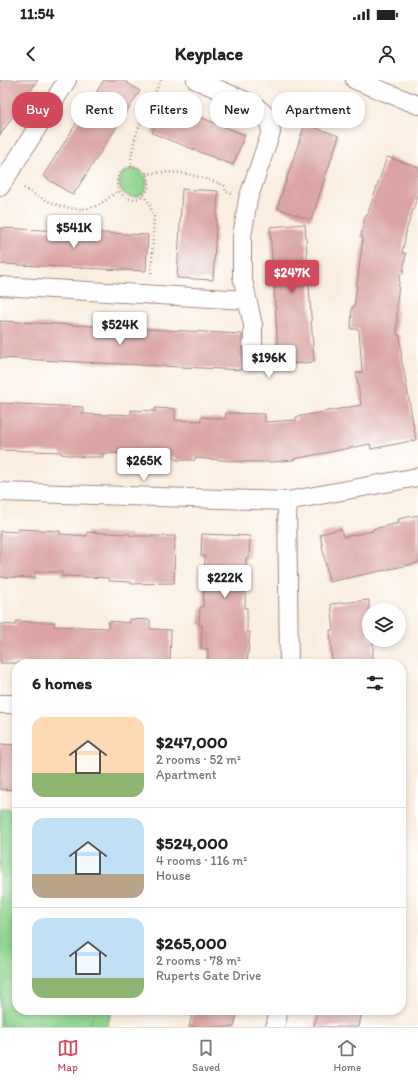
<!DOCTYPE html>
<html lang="en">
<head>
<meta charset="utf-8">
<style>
  :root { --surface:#fff; --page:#f2f2f2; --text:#222; --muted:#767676; --line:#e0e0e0; --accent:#d1495b }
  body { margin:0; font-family:Itim,sans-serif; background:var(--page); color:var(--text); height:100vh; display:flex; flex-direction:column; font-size:15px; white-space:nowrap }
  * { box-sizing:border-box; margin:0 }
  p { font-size:13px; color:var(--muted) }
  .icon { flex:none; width:22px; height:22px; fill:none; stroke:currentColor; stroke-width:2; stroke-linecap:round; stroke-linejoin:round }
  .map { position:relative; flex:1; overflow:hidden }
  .sheet { position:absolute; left:12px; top:579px; width:394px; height:356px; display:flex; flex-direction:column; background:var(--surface); border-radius:16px; box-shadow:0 2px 6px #0003 }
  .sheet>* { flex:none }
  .banner { position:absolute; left:12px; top:12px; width:394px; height:36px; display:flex; gap:8px }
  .buttons { position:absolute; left:362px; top:523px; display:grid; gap:8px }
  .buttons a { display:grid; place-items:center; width:44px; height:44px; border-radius:50%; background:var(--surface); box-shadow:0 2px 6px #0003; font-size:20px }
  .price { position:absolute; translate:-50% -34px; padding:0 9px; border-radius:4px; background:#fff; color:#222; font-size:13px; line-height:26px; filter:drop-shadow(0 1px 2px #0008) }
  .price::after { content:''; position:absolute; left:50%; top:24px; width:12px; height:9px; margin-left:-6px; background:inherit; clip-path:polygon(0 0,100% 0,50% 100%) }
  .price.active { background:var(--accent); color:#fff }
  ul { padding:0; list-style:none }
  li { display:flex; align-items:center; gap:12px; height:100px; padding:0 20px }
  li+li { border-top:1px solid var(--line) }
  li span { display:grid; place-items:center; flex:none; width:112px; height:80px; border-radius:12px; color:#555 }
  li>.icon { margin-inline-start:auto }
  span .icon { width:48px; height:48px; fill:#fffc; stroke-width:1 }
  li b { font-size:17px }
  h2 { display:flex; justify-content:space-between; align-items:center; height:48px; padding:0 20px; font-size:17px }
  .pill { padding:0 14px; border-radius:16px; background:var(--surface); box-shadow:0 2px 6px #0003; font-size:14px; line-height:36px }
  .pill.active { background:var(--accent); color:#fff }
  .status { display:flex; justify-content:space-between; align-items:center; height:28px; padding:0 20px; background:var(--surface); direction:ltr }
  .status svg { height:11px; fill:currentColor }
  header { display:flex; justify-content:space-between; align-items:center; height:52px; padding:0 20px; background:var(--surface); font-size:18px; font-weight:700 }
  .tabs { display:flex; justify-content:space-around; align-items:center; height:56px; border-top:1px solid var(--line); background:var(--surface); font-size:11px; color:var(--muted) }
  .tabs a { display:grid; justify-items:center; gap:2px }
  .tabs .active { color:var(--accent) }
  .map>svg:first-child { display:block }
  .green { fill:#8fd58f; stroke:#6c7a5d }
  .building { fill:#d9a4a1 }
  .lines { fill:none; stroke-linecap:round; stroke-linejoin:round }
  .minor-casing { stroke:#a28686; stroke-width:20 }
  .path { stroke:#a28686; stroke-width:2.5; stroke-dasharray:1 3; stroke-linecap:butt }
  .minor { stroke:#fff; stroke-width:18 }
</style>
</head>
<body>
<div class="status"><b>11:54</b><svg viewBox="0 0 49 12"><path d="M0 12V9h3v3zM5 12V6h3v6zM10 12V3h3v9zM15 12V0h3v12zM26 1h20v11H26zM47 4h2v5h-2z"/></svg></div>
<header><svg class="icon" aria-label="back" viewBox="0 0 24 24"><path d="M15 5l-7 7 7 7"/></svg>Keyplace<svg class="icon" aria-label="person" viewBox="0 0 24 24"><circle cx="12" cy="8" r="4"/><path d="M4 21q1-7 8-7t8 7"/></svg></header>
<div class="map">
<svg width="418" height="947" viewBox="0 0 418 947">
  <rect width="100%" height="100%" fill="#fff"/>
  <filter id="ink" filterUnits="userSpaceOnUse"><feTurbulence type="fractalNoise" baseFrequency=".025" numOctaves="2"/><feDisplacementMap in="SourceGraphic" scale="8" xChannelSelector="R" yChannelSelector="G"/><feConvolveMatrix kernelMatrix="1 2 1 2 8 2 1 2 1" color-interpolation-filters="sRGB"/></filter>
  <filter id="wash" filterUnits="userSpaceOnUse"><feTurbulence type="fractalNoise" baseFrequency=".012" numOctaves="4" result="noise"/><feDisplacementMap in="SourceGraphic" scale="16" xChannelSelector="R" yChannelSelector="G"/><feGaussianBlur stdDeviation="0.9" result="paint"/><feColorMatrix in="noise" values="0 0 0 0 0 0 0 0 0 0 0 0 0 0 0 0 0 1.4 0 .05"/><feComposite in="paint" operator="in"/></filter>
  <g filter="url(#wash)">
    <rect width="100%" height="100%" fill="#faeee0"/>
    <g class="green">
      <circle cx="133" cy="103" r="14"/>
      <polygon points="0,729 17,730 17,930 112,930 107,947 0,947"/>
    </g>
    <g id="blocks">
      <g class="building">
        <polygon points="0,0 38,0 0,55"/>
        <polygon points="104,0 123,0 140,11 73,115 43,96"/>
        <polygon points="164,23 245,55 233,85 152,53"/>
        <polygon points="305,44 339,56 311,140 277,128"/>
        <polygon points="387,77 418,87 418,115 407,148 402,173 406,173 403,194 400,194 397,221 397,255 400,255 402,285 403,285 416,360 371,369 370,364 294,379 294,380 271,382 247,382 195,378 195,380 176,380 176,377 150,376 149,378 129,377 129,374 103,373 103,377 84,377 61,374 61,372 0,370 0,323 83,327 83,334 109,335 109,334 131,335 131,330 155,331 155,328 175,329 175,340 201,341 201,337 225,339 226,333 265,334 265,342 297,340 296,337 361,325 356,293 362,292 359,249 351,249 352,227 354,227 363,158 361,157 365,136 367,136"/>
        <polygon points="182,109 218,111 213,200 177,198"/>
        <polygon points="305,144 314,282 279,285 270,147"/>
        <polygon points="0,148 148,155 146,191 0,184"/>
        <polygon points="0,241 242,254 241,290 0,278"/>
        <polygon points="418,435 418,483 329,502 320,454 341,449 343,457 373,451 373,449 399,443 398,439"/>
        <polygon points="18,449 60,451 60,454 87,456 87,452 130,454 130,456 175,456 174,503 131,504 131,502 109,501 109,498 62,496 62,492 35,492 35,498 0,497 0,451 18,452"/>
        <polygon points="202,454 250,456 249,478 246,478 245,528 247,528 247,552 250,552 247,584 208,584 208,569 201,569 202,545 199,545 200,527 203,527 205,476 201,476"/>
        <polygon points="369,520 369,560 373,560 373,584 332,584 330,550 334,550 331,524"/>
        <polygon points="130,539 150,540 150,549 171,550 170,584 0,583 0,544 16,545 16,541 38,542 55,542 54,546 108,548 109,541 130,543"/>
        <polygon points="0,664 17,665 17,710 0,709"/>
        <polygon points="193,930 238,930 234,947 189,947"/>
        <polygon points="317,930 335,930 361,936 359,947 314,947"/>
      </g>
    </g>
  </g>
  <g filter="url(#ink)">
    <use href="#blocks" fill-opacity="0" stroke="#a28686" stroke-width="1"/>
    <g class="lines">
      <g class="minor-casing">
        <g id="minor">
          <polyline points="196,0 253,24 268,37 271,52 248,119 242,157 242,196 253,245 253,280"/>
          <polyline points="355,0 418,25"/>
          <polyline points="0,107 67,0"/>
          <polyline points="0,206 247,220"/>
          <polyline points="0,412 287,421 418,397"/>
          <polyline points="287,421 289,584"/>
          <polyline points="0,624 17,624"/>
          <polyline points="275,947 279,930"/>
        </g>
      </g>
      <g class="path">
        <path d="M131,87C130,56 149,27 161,0"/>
        <circle cx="133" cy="103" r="16"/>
        <path d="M146,94C178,89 194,95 224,105L226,112L232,114"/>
        <path d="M24,108C44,121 74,136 98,125C105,121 112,115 119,111"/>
        <polyline points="143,115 149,123 154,137 151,198 150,198"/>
        <polyline points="91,947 97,930"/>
      </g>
      <use href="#minor" class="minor"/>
    </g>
  </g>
</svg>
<div class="buttons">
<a><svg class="icon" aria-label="layers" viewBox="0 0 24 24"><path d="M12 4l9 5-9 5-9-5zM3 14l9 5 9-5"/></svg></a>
</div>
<b class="price" style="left:74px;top:169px">$541K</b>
<b class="price active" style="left:292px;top:214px">$247K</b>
<b class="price" style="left:120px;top:266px">$524K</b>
<b class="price" style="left:269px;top:299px">$196K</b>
<b class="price" style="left:144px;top:402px">$265K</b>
<b class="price" style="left:225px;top:519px">$222K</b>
<div class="banner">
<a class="pill active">Buy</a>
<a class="pill">Rent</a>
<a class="pill">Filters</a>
<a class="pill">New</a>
<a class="pill">Apartment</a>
</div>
<section class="sheet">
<h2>6 homes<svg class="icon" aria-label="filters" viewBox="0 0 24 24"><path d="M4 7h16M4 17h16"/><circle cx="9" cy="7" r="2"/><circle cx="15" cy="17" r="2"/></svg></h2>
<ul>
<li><span style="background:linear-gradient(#ffd9b3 70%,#8fb573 0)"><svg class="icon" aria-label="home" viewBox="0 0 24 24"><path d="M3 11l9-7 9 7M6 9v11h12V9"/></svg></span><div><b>$247,000</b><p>2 rooms · 52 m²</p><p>Apartment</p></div></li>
<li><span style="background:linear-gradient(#bfe0f5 70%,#b9a48a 0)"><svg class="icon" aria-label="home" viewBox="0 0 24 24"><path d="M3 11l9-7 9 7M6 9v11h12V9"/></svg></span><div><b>$524,000</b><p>4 rooms · 116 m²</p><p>House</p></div></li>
<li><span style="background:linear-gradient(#bfe0f5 75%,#8fb573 0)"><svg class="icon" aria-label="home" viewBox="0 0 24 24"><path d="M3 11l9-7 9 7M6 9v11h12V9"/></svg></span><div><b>$265,000</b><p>2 rooms · 78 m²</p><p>Ruperts Gate Drive</p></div></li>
</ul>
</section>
</div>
<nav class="tabs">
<a class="active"><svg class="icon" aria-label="map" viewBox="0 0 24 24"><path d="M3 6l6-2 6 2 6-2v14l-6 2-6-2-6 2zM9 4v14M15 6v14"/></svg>Map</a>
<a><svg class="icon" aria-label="saved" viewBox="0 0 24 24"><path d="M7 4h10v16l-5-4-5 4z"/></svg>Saved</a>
<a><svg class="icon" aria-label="home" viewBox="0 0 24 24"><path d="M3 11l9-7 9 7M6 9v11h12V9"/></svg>Home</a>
</nav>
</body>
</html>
